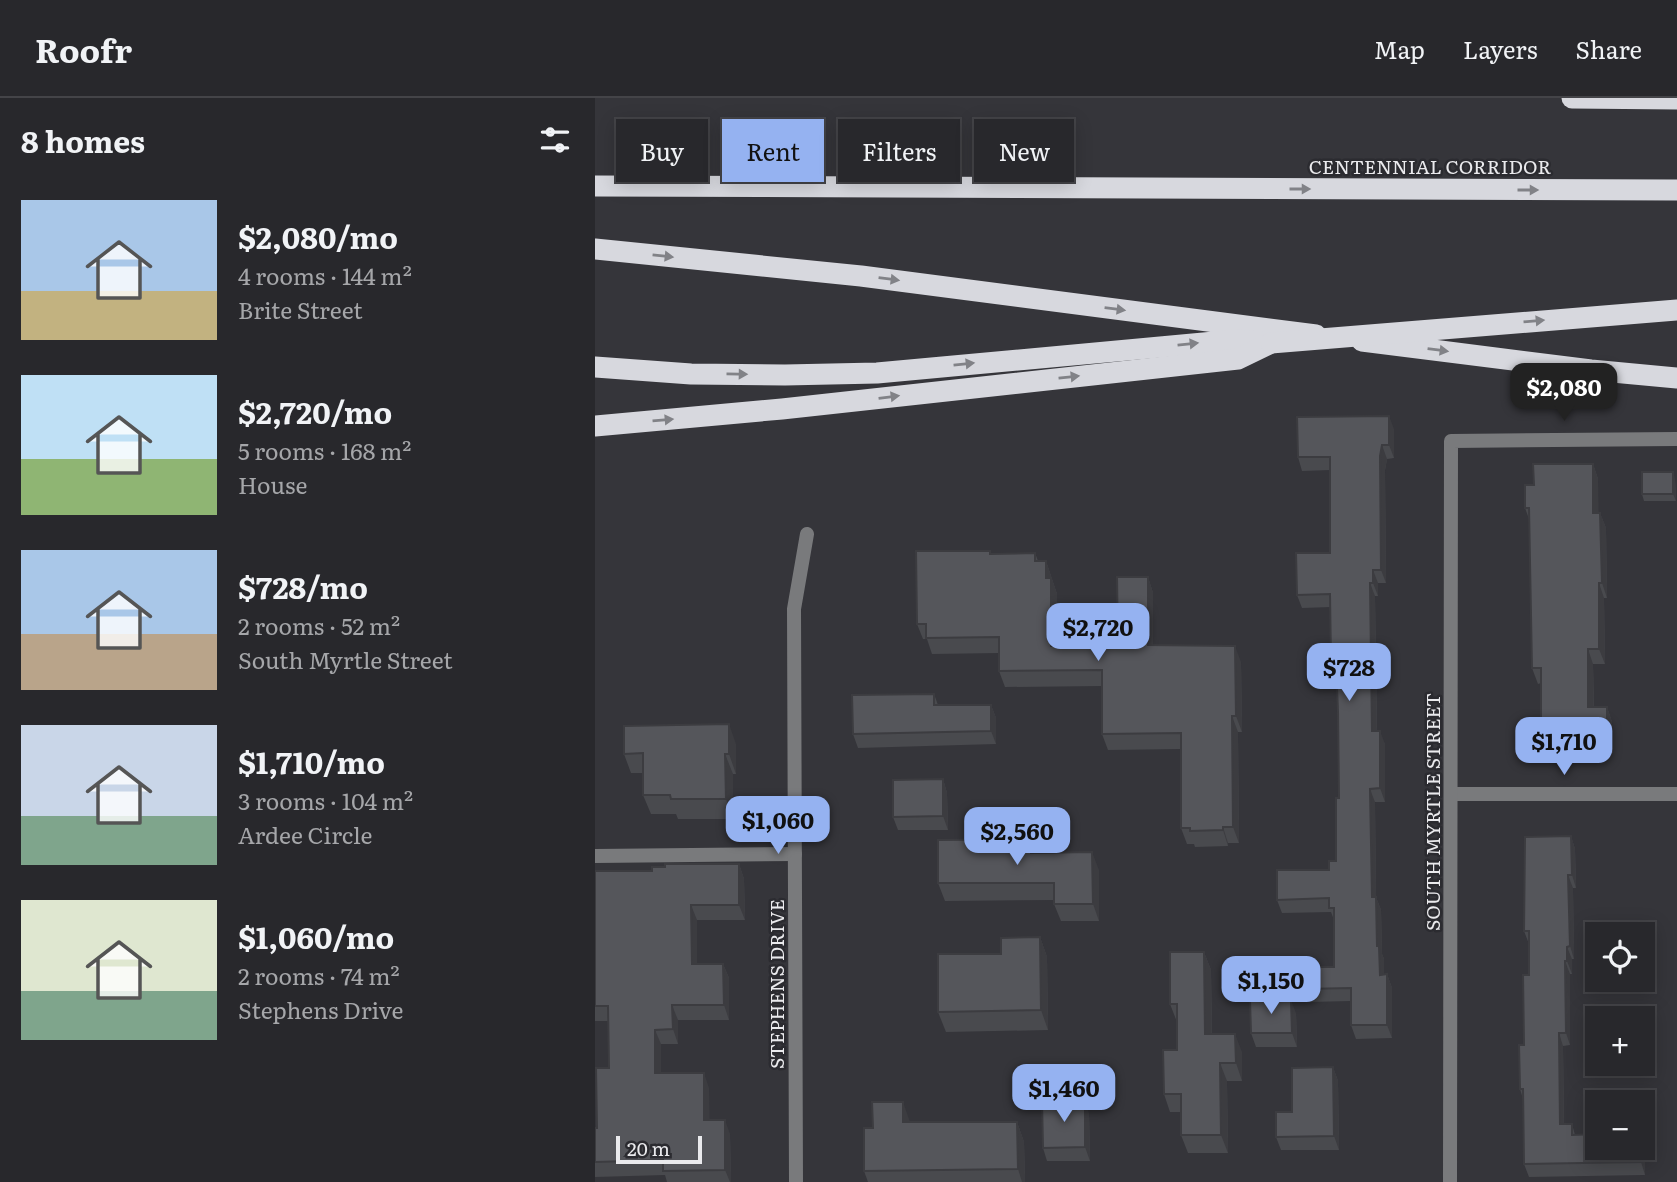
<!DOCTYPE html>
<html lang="en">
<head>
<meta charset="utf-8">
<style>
  :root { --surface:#28282c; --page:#303034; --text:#f1f3f6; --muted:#a5a6a9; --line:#444448; --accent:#95b2f1 }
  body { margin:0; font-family:Literata,serif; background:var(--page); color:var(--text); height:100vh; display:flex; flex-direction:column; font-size:26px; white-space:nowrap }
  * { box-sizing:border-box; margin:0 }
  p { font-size:23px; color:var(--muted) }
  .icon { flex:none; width:38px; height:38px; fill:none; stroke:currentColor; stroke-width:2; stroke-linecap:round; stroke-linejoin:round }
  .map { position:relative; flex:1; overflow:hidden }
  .details { display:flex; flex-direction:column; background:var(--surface); width:595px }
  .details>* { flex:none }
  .banner { position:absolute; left:21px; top:21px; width:665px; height:63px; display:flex; gap:14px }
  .fabs { position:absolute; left:990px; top:824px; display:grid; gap:14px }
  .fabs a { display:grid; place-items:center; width:70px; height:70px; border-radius:0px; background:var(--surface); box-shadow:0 4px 18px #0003,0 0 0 2px var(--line); font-size:35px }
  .scale { position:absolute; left:21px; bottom:18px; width:86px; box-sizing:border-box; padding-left:7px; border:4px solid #eaeaed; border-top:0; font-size:19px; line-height:24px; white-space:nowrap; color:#eaeaed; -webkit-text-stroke:5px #2b2b30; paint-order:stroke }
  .price { position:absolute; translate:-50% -60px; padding:0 16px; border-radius:14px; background:var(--accent); color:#111; font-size:23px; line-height:46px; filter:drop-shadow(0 2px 4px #0008) }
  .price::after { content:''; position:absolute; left:50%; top:42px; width:21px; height:16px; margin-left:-10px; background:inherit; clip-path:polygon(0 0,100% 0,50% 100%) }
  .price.on { background:#222; color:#fff }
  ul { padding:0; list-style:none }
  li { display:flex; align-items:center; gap:21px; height:175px; padding:0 21px }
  li span { display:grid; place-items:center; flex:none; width:196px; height:140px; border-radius:0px; color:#555 }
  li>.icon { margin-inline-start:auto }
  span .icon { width:84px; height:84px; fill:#fffc; stroke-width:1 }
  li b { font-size:30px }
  h2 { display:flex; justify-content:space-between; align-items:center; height:84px; padding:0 21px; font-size:30px }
  .chip { padding:0 24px; border-radius:0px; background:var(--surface); box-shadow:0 4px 18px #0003,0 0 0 2px var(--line); font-size:24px; line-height:63px }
  .chip.on { background:var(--accent); color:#111 }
  header { display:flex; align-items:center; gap:42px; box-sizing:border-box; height:98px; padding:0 35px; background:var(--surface); border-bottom:2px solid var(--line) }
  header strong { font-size:33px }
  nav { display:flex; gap:38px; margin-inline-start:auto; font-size:24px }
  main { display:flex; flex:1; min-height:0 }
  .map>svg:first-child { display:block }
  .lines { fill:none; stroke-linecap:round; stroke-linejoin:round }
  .service { stroke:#797a7c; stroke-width:14 }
  .minor { stroke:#797a7c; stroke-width:14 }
  .motorway { stroke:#d7d8de; stroke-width:21 }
  .motorway-bridge { stroke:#d7d8de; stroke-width:21 }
  .wall { fill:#494a4e }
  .shaded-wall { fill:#3c3c40 }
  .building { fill:#55565b; stroke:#3c3c40; stroke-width:2 }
  .oneway { fill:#818287 }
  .labels { text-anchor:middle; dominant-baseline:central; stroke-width:5; stroke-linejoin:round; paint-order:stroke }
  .street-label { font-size:19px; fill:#eaeaed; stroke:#2b2b30 }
</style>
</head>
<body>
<header>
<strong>Roofr</strong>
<nav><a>Map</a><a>Layers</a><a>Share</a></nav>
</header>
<main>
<section class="details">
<h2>8 homes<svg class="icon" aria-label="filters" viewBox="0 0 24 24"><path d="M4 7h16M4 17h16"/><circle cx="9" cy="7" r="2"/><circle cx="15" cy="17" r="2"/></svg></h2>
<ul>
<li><span style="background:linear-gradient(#a9c7e8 65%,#c2b280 0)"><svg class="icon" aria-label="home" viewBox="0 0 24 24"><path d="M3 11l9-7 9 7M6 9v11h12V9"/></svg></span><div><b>$2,080/mo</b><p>4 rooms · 144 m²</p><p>Brite Street</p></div></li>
<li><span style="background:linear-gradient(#bfe0f5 60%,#8fb573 0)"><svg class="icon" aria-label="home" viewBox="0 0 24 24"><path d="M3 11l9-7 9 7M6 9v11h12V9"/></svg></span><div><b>$2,720/mo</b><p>5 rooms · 168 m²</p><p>House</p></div></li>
<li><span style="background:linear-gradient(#a9c7e8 60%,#b9a48a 0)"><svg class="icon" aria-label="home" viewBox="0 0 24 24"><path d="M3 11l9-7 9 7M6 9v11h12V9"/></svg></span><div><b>$728/mo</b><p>2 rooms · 52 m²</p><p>South Myrtle Street</p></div></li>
<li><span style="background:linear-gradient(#c9d6e8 65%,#7fa58c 0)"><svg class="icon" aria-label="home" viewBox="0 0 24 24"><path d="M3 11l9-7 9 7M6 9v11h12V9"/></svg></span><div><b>$1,710/mo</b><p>3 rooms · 104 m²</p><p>Ardee Circle</p></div></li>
<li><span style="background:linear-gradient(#dfe7d0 65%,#7fa58c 0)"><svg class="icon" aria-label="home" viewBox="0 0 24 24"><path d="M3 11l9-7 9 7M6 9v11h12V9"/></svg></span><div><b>$1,060/mo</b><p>2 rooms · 74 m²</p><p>Stephens Drive</p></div></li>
</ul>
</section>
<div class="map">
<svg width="1082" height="1084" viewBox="0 0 1082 1084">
  <rect width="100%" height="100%" fill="#35353a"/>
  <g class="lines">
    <polyline class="service" points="0,758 200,756"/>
    <g class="minor">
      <polyline points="857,696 1082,696"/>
      <polyline points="201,1084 199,511 212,436"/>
      <polyline points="855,1084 856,343 1082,341"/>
    </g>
    <g class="motorway">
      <polyline points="977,0 1082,1"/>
      <polyline points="0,88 1082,92"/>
      <polyline points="0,151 266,178 721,237"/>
      <polyline points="767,243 996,272 1082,280"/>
      <polyline points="0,269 96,276 190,277 282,275 641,242 675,245"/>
      <polyline points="0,328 187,311 643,261 676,245"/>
    </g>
    <polyline class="motorway-bridge" points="676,245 1082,212"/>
  </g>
  <g class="wall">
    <polygon points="799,331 799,360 792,361 790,372 791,485 783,485 783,498 780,498 782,633 790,646 790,704 780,704 781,799 786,812 787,856 789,861 789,877 792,876 797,890 797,940 761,941 756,927 756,903 714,904 709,891 739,869 739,822 736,814 687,815 682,802 734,772 741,763 744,700 743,614 741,576 736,563 736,509 707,510 702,497 735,455 735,372 707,373 703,359"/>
    <polygon points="998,366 1003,381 1003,415 1005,415 1011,430 1012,500 1009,500 1010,566 998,566 999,609 1012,609 1017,624 1018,655 952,655 946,640 946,585 943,586 937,570 934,421 930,410 939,387"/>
    <polygon points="1080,381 1081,403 1049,403 1047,396"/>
    <polygon points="395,453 396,456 440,455 443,463 451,463 462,496 462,548 523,547 553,479 558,495 558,547 646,564 647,634 643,634 644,745 633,745 633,748 600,749 599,746 592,746 586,730 586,651 513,652 507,636 507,588 410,589 404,573 404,555 337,556 332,541 328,541 322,526"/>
    <polygon points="339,596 343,607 396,607 401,620 401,646 263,650 258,636"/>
    <polygon points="141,646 141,676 138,676 138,721 83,721 81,716 56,716 48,697 48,675 36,675 29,656"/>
    <polygon points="348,681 352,695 353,732 303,732 298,719"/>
    <polygon points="976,738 980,751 981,790 978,790 979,861 977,861 977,876 975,876 975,947 968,948 969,1026 977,1026 980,1037 1048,1050 1048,1044 1050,1048 1050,1077 934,1079 929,1066 928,1001 925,991 934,877 934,846 929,833"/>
    <polygon points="435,741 440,755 504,772 504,823 466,823 459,806 459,802 350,803 343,785"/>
    <polygon points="144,766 149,781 150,822 102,822 102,866 128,866 134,880 134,922 83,922 83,946 66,946 66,975 114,990 114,1022 135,1036 136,1084 72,1084 70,1077 0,1079 0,1030 2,1030 14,970 14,923 0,923 0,773 57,773"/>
    <polygon points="445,839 452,859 453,932 351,934 343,914 406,856"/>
    <polygon points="609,854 616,872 617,936 647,954 647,983 632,983 633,1055 593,1055 586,1037 586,1014 575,1014 569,996 582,952 582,924 575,906"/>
    <polygon points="701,915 702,949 661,949 656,935"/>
    <polygon points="738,969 743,983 744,1052 686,1052 681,1039 697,1014"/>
    <polygon points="494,1015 495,1063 452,1063 448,1050"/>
    <polygon points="315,1024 422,1024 429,1044 430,1084 273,1084 269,1073 278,1030"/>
  </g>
  <g class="shaded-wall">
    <polygon points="794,318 799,331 799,360 794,347"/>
    <polygon points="787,347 792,361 790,372 791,485 786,472 785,358"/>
    <polygon points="998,366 1003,381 1004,430 998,415"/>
    <polygon points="1078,374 1080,381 1081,403 1078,396"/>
    <polygon points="1005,415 1011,430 1012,500 1007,485"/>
    <polygon points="451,463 462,496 462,564 456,548 451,480"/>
    <polygon points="778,472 783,485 783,498 778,485"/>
    <polygon points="553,479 558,495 558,563 553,547"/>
    <polygon points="775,485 780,498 782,646 777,633"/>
    <polygon points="1004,485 1009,500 1010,566 1004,551"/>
    <polygon points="640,548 646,564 647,634 641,618"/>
    <polygon points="993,551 998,566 999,624 993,609"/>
    <polygon points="396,607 401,620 401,646 396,633"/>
    <polygon points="1012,609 1017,624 1018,655 1012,640"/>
    <polygon points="637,618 643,634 644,745 638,729"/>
    <polygon points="134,626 141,646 141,676 134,656"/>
    <polygon points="785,633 790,646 790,704 785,690"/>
    <polygon points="130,656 138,676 138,721 131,701"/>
    <polygon points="348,681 352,695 353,732 348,718"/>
    <polygon points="775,691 780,704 781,799 786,812 787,856 789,861 789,890 785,877 777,799"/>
    <polygon points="628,729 633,745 633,748 628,732"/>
    <polygon points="976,738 980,751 981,790 977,777"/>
    <polygon points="435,741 442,759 436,755"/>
    <polygon points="497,754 504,772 504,823 498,806"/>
    <polygon points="144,766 149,781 150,822 144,807"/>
    <polygon points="973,777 978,790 979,861 975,848"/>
    <polygon points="96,807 102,822 102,881 97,866"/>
    <polygon points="445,839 452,859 453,932 446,912"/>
    <polygon points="972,849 977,861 977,876 972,863"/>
    <polygon points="609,854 616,872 617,954 610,936"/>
    <polygon points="970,863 975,876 975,947 971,935"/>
    <polygon points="128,866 134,880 134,922 129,907"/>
    <polygon points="792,876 797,890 797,940 792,927"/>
    <polygon points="696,902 701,915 702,949 697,935"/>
    <polygon points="77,907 83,922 83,946 78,931"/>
    <polygon points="60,932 66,946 66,990 60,975"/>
    <polygon points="964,935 968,948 969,1039 965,1026"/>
    <polygon points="640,936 647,954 647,983 641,965"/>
    <polygon points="625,965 632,983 633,1055 626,1037"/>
    <polygon points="738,969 743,983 744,1052 739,1038"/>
    <polygon points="109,975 114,990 115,1037 109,1022"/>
    <polygon points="490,1002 494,1015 495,1063 490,1049"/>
    <polygon points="308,1004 315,1024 316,1044 308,1024"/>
    <polygon points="130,1022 135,1036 136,1084 135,1084 130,1072"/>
    <polygon points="422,1024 429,1044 430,1084 427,1084 423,1071"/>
    <polygon points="1048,1044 1050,1048 1050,1077 1046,1064 1045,1050 1048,1050"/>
  </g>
  <g class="building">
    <polygon points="794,318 794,347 787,347 785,358 786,472 778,472 778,485 775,485 777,633 785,633 785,690 775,691 777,799 781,799 782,848 784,848 785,877 792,876 792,927 756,927 756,890 709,891 709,869 739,869 739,810 734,810 734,800 682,802 682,772 734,772 734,763 741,763 741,700 744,700 743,614 741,563 736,563 735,496 702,497 701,455 735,455 735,359 703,359 702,319"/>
    <polygon points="938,366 998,366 998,415 1005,415 1007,485 1004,485 1004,551 993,551 993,609 1012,609 1012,640 946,640 946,570 937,570 934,410 930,410 930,387 939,387"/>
    <rect x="1047" y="374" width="31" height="22"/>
    <polygon points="321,453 395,453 395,456 440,455 440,463 451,463 451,480 456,480 456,548 523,547 522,479 553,479 553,547 640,548 641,618 637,618 638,729 628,729 628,732 595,733 595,730 586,730 586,635 507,636 507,572 404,573 404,539 331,540 331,526 322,526"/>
    <polygon points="339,596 339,607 396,607 396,633 258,636 257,597"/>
    <polygon points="134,626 134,656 130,656 131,701 76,701 75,697 48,697 48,655 29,656 29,628"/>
    <polygon points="348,681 348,718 298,719 298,682"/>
    <polygon points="976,738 977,777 973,777 975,848 972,849 972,863 970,863 971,935 964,935 965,1026 977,1026 977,1037 1003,1036 1003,1050 1045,1050 1046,1064 929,1066 928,991 925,991 924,947 929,947 928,877 934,877 934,833 929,833 930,739"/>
    <polygon points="435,741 436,755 497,754 498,806 459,806 459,785 343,785 343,742"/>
    <polygon points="70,766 144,766 144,807 96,807 97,866 128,866 129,907 77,907 78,931 60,932 60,975 109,975 109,1022 130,1022 130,1072 68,1073 68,1062 0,1064 0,1030 2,1030 1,970 14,970 13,908 0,908 0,773 57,773 57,769 70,769"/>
    <polygon points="445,839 446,912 343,914 343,856 406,856 406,840"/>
    <polygon points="575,854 609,854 610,936 640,936 641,965 625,965 626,1037 586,1037 586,996 569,996 568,952 582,952 582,906 575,906"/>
    <polygon points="655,902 696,902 697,935 656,935"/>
    <polygon points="738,969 739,1038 681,1039 681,1014 697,1014 697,970"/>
    <polygon points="490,1002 490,1049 448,1050 447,1003"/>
    <polygon points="277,1004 308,1004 308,1024 422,1024 423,1071 269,1073 269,1030 278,1030"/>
  </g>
  <defs><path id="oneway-solid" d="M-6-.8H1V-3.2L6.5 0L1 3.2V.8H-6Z" transform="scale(1.75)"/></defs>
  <g class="oneway">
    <use href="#oneway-solid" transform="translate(705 91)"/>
    <use href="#oneway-solid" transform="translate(933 92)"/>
    <use href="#oneway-solid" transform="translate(68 158) rotate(6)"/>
    <use href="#oneway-solid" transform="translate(294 181) rotate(7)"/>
    <use href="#oneway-solid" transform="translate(520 211) rotate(7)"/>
    <use href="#oneway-solid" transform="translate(939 223) rotate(-5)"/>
    <use href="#oneway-solid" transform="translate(593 246) rotate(-6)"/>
    <use href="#oneway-solid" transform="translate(843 252) rotate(7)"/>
    <use href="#oneway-solid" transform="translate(369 266) rotate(-6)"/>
    <use href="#oneway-solid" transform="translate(142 276) rotate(1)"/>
    <use href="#oneway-solid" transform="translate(474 279) rotate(-6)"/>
    <use href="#oneway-solid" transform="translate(294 299) rotate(-7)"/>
    <use href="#oneway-solid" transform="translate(68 322) rotate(-5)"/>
  </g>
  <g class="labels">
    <g class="street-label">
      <text x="835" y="68">CENTENNIAL CORRIDOR</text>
      <text transform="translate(837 714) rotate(-90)">SOUTH MYRTLE STREET</text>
      <text transform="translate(181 886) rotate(-90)">STEPHENS DRIVE</text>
    </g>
  </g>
</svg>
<div class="fabs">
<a><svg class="icon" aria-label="locate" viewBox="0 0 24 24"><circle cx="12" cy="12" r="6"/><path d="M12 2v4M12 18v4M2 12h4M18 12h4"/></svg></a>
<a>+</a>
<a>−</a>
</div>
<div class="scale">20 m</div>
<b class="price on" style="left:969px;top:325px">$2,080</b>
<b class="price" style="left:503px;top:565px">$2,720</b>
<b class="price" style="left:754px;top:605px">$728</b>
<b class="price" style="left:969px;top:679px">$1,710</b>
<b class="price" style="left:183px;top:758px">$1,060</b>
<b class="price" style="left:422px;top:769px">$2,560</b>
<b class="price" style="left:676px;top:918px">$1,150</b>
<b class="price" style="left:469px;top:1026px">$1,460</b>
<div class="banner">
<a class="chip">Buy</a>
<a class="chip on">Rent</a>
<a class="chip">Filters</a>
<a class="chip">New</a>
</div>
</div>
</main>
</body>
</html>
